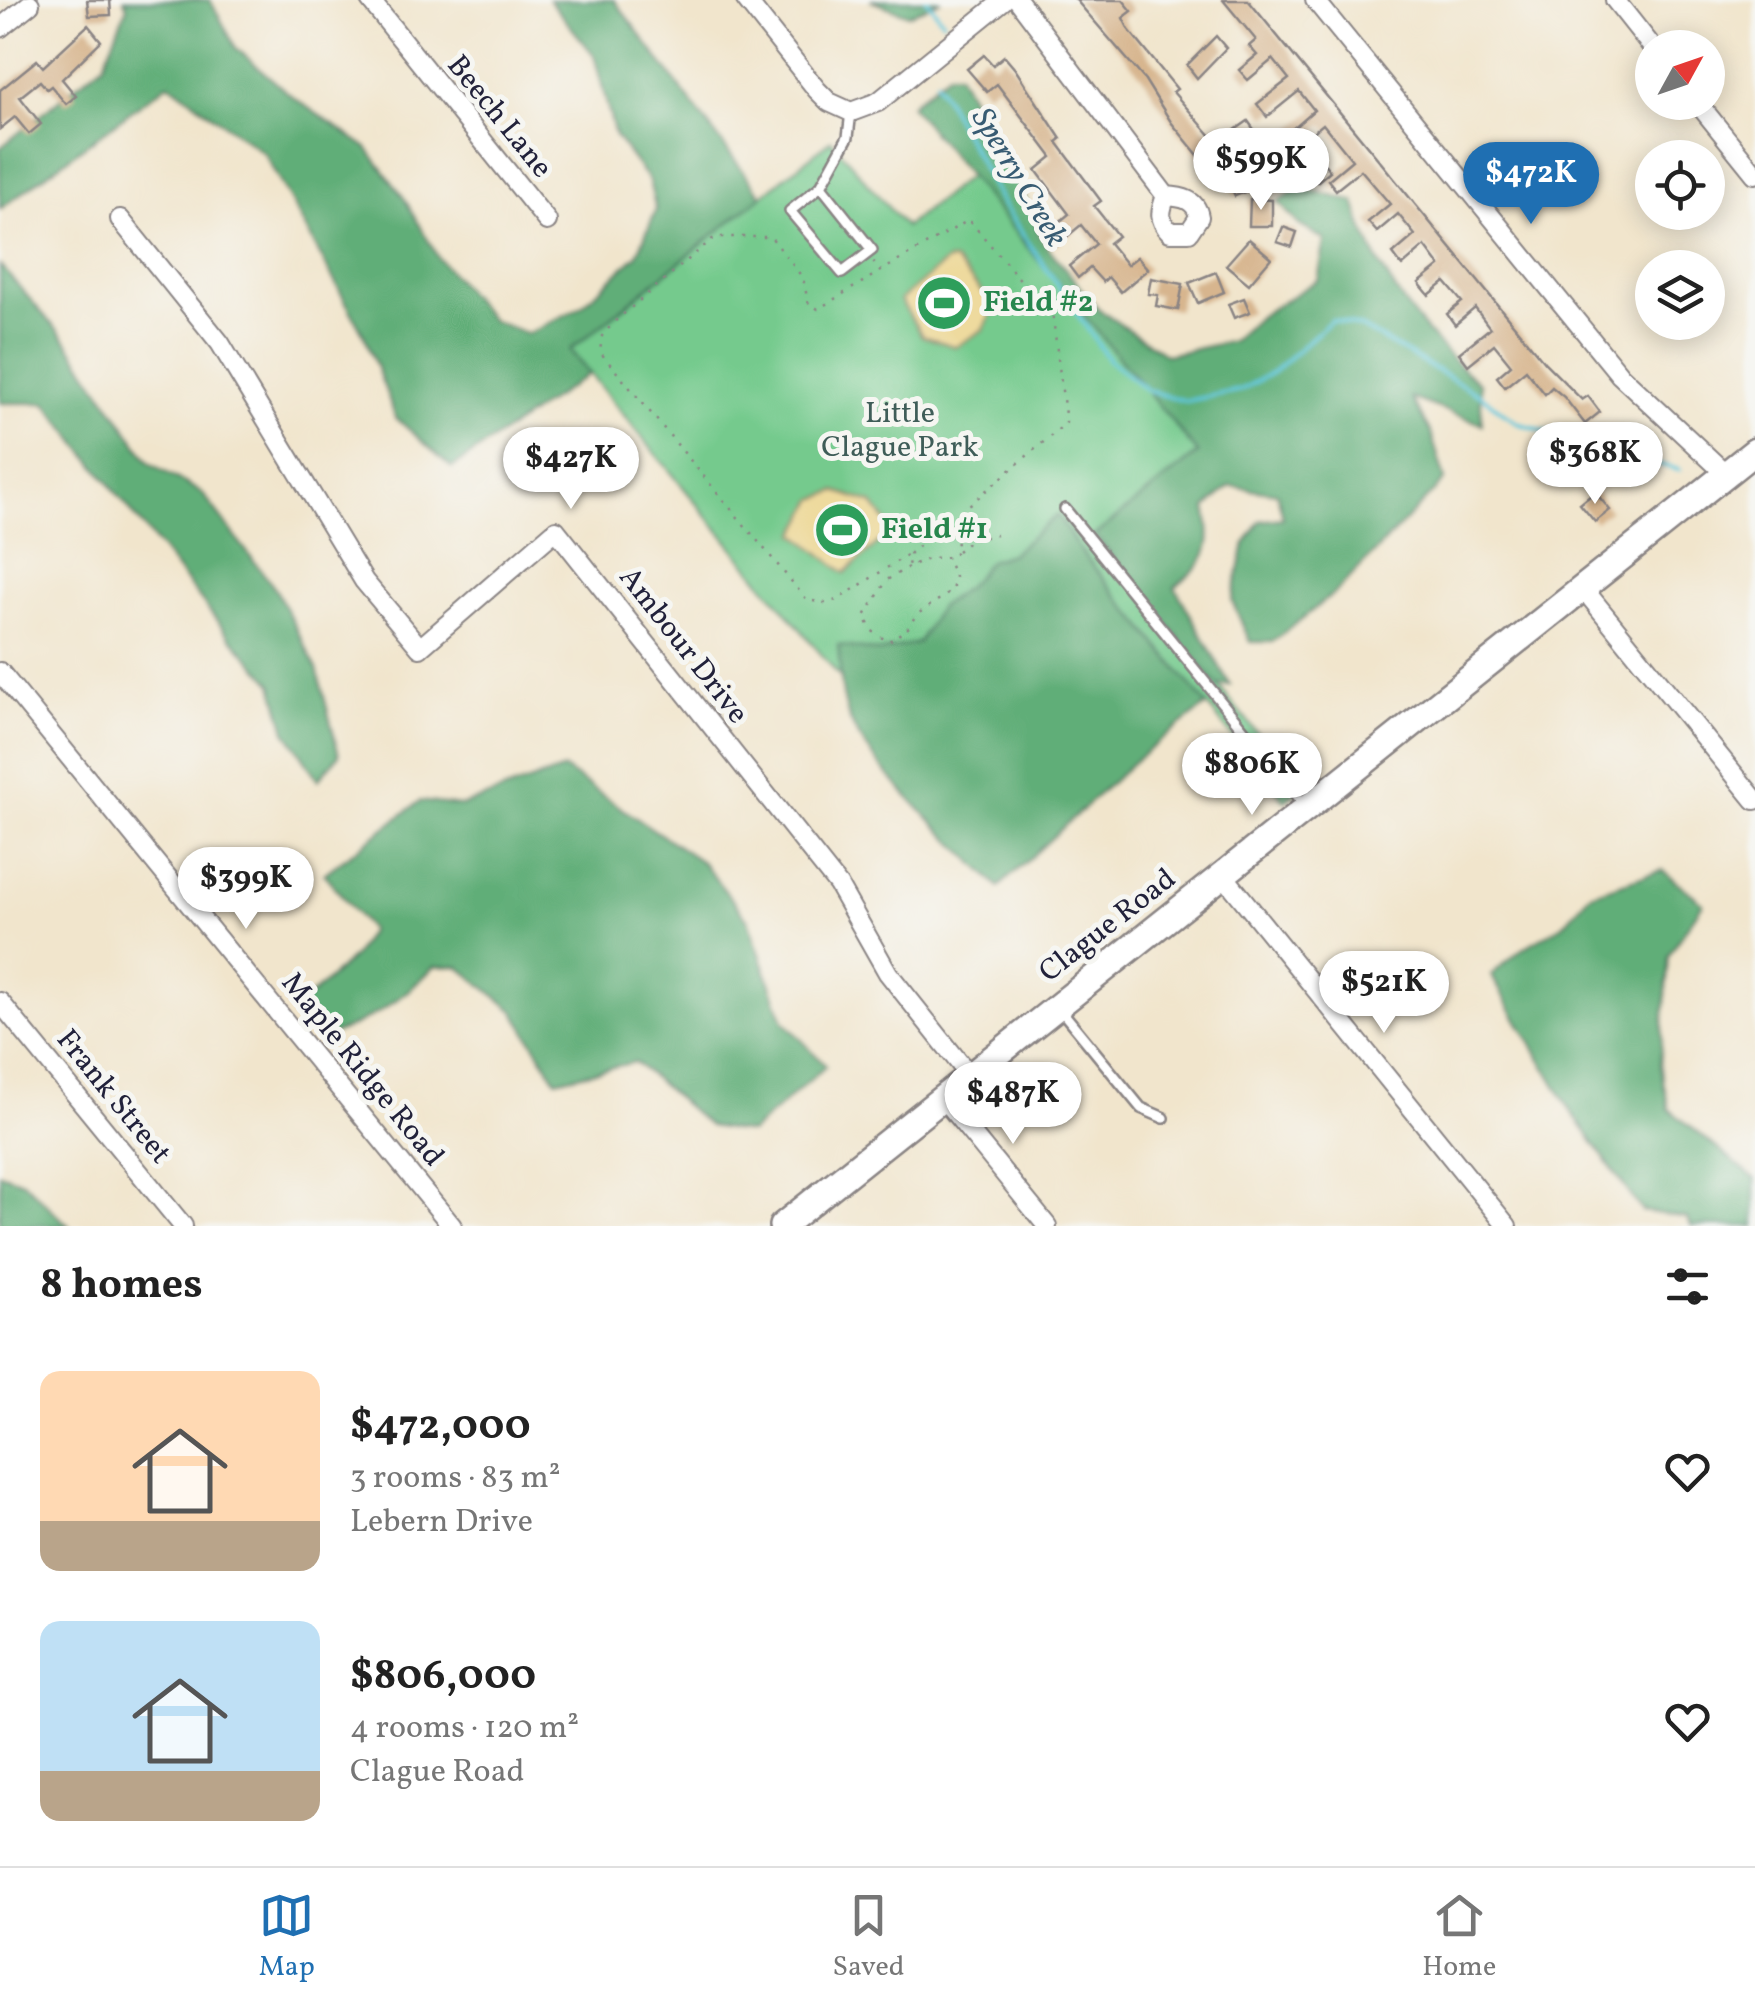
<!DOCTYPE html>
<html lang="en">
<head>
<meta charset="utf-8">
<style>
  :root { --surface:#fff; --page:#f2f2f2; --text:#222; --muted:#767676; --line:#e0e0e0; --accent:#1f6fb2 }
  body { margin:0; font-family:Vollkorn,serif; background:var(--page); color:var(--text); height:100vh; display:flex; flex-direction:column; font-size:38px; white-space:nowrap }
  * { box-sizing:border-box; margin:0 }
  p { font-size:32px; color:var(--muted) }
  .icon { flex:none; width:55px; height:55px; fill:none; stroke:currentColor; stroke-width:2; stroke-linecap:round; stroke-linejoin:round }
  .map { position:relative; height:1226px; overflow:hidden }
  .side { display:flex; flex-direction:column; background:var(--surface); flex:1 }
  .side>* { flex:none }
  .needle { width:65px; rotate:50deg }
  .tools { position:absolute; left:1635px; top:30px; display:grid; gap:20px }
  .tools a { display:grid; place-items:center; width:90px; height:90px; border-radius:50%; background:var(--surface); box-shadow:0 5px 25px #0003; font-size:50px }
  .price { position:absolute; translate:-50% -85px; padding:0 22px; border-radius:35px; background:#fff; color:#222; font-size:32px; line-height:65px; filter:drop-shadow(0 2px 5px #0008) }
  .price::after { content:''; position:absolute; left:50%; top:60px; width:30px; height:22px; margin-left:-15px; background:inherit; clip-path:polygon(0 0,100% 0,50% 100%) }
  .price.on { background:var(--accent); color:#fff }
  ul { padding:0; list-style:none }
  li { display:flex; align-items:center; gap:30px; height:250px; padding:0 40px }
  li span { display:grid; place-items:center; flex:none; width:280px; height:200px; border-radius:20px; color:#555 }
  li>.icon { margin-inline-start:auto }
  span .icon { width:120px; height:120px; fill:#fffc; stroke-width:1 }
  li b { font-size:42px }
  h2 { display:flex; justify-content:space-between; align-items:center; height:120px; padding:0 40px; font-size:42px }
  .tab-bar { display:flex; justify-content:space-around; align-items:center; height:140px; border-top:2px solid var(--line); background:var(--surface); font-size:28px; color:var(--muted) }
  .tab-bar a { display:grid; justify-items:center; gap:5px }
  .tab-bar .on { color:var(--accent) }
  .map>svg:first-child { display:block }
  .green { fill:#75ca8d; stroke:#4c7664; stroke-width:2.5 }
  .forest { fill:#60ae78; stroke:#41685a; stroke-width:2.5 }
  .sand { fill:#eeda9e; stroke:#887e6c; stroke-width:2.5 }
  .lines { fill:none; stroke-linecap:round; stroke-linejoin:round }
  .stream { stroke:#60c8dc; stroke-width:4 }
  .building { fill:#d7b58e }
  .lane-casing { stroke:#8a8484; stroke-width:14 }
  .street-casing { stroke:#8a8484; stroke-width:22 }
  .secondary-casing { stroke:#8a8484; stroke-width:30 }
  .path { stroke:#8a8484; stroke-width:2.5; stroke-dasharray:2.5 8; stroke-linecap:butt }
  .lane { stroke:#fff; stroke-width:9 }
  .street { stroke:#fff; stroke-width:18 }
  .secondary { stroke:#fff; stroke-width:25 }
  .labels { text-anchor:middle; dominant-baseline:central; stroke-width:10; stroke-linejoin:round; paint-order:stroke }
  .street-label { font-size:30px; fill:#22223b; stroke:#f6f6f2 }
  .leisure-label { font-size:30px; font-weight:bold; fill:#27864d; stroke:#f6f6f2; text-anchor:start }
  .park-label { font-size:30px; fill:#3f5d58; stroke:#f6f6f2 }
  .water-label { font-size:32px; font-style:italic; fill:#385c73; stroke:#f6f6f2 }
</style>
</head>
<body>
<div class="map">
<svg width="1755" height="1226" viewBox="0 0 1755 1226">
  <rect width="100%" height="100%" fill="#f6f6f2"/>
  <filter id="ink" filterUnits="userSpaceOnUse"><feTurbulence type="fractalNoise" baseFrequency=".01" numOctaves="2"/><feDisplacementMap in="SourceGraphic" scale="20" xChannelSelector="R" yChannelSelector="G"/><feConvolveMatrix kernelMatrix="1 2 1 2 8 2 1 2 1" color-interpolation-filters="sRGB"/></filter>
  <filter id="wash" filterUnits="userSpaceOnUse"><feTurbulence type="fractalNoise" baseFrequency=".0048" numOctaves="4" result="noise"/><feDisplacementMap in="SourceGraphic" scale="40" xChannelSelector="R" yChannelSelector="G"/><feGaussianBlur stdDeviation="2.25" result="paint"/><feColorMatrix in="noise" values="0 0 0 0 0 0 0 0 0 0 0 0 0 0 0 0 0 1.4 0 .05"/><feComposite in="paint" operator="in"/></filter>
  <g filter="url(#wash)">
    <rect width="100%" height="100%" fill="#f1e5cc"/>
    <polygon class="green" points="831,140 905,227 969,176 1198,453 1096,536 1301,787 1285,801 1079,549 873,717 570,350"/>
    <g class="forest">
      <polygon points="124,0 210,0 236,48 294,98 367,148 404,198 439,259 491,320 528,334 582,306 637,255 656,210 649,181 615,136 594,55 549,0 614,0 762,196 570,350 589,374 452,468 396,418 365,337 264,153 169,83 0,209 0,148 104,63 127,7"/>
      <polygon points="870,0 941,0 908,15"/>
      <path d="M948,73H958L1029,205L1041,239L1099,310L1166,355L1232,341L1260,316L1318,280L1325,240L1299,225L1278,202L1299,187L1355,202C1374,274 1424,336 1480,384L1482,424L1411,398L1431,433L1445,480L1336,592L1272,642H1250L1232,601L1245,544L1260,521L1283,518L1277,493L1230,486L1206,508C1215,550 1208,560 1175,587L1230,685H1217L1095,535L1198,453L910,105Z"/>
      <polygon points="0,265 66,340 150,463 202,493 276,590 317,669 339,755 318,780 286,731 273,684 225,631 46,403 0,403"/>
      <path d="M1057,515L1079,549L1207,705L1133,762L999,887C958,846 881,777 854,728C840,703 841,673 838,645L880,652L918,643L940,606L967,587L989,561L1011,554Z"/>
      <path d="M564,769L703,863L748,920L784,1021L826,1066L750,1133L709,1126L635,1062L556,1080L514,1011L458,966L434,967C402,999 371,1021 328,1036L302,1003L354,956L370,930L324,874L420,801L461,806Z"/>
      <polygon points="1662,870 1703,903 1669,955 1660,1066 1669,1109 1755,1179 1755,1226 1690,1226 1687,1218 1642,1211 1572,1113 1491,975 1522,949 1563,925 1590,894"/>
      <polygon points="0,1173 23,1181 69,1226 0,1226"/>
    </g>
    <g class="sand">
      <polygon points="947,261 954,261 995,306 984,329 956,347 922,336 900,300"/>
      <polygon points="836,491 872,503 893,530 845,573 796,534 815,499"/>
    </g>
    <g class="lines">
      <g class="stream">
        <polyline points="927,0 943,21"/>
        <polyline points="936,81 1002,204 1109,360 1148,391 1186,401 1241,390 1273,372 1332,320 1362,328 1482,396 1517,423 1679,470"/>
      </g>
    </g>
    <g id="blocks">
      <g class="building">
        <polygon points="87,0 110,0 111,15 89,16"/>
        <polygon points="1076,0 1123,0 1132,11 1123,18 1129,30 1177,89 1173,92 1225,152 1207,166 1171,122 1145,80"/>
        <polygon points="1223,0 1248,0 1545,363 1582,400 1588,396 1600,412 1585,424 1564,397 1552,387 1545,394 1526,370 1505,387 1497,377 1511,365 1494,344 1468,365 1459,353 1490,328 1475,308 1455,325 1447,314 1462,302 1445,282 1429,295 1419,283 1440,266 1425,246 1402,266 1393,254 1415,235 1398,214 1377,232 1368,222 1390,204 1361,170 1336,190 1328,180 1352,160 1323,124 1300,143 1290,131 1314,110 1299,91 1267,117 1257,104 1289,79 1273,59 1248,80 1239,70 1257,55 1249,46 1256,40"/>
        <polygon points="88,25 101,41 62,79 76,96 66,104 51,86 47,89 40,81 20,97 41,124 29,134 15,117 0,129 0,90 37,60 43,67"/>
        <polygon points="1216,36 1226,48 1197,78 1187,65"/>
        <polygon points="984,55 993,65 1004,56 1015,69 1061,139 1057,142 1101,201 1094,206 1118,236 1109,243 1127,265 1137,257 1148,269 1121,292 1108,277 1103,282 1090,268 1078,278 1069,266 1096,244 1081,225 1057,245 1047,232 1069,214 1036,170 1052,157 997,84 987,92 967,69"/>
        <polygon points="1248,121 1258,135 1245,144 1235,130"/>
        <polygon points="1320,158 1330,171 1317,182 1306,169"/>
        <polygon points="1242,173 1254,188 1235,196 1228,180"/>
        <polygon points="1250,199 1272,200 1272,226 1249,226"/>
        <polygon points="1283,227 1297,232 1292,247 1277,242"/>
        <polygon points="1249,239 1271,258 1249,284 1226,265"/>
        <polygon points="1216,272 1224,292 1198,303 1189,283"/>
        <polygon points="1151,278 1183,284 1178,310 1156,306 1158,295 1148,294"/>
        <polygon points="1244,298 1250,312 1234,318 1228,304"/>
        <polygon points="1595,492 1610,510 1595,522 1580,504"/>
      </g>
    </g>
  </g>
  <g filter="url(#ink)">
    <use href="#blocks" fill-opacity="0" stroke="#8a8484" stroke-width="2.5"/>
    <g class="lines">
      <g class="lane-casing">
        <g id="lane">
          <polyline points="821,186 790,211 842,273 872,250 821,186 848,137 851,112"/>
          <polyline points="1065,509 1307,808"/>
          <polyline points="1060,1009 1141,1108 1164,1118"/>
        </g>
      </g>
      <g class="street-casing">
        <g id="street">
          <polyline points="370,0 547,221"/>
          <polyline points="746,0 817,90 829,102 851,112 878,102 1004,0"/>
          <path d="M1018,0L1166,196C1182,197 1196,199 1199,217L1189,232H1170C1158,220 1160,211 1166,196"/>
          <polyline points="1315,0 1620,375 1726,474"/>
          <polyline points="1615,0 1653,48"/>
          <polyline points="0,28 30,4"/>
          <polyline points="1697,102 1755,174"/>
          <polyline points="120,219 220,343 364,581 420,648 556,530 838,885 888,973 969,1075"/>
          <polyline points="1582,587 1755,800"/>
          <polyline points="0,672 452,1226"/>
          <polyline points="1224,876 1507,1226"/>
          <polyline points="0,1002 183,1226"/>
          <polyline points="942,1097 1047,1226"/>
        </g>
      </g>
      <g class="secondary-casing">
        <polyline id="secondary" points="782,1226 1755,451"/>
      </g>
      <g class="path">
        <polyline points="873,262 881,271 969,220 1053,318 1066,423 962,511 956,528 939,529 910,553 908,566 931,558 951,557 957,550 956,528"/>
        <polyline points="881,271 818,309 808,302 803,278 771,237 715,237 614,322 602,336 600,352 807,600 825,603 837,600 910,553"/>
        <polyline points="957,551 971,540 996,535"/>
        <polyline points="908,567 887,580 865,616 871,630 888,642 908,628 916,615 952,591 955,576 947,560"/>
      </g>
      <use href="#lane" class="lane"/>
      <use href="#street" class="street"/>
      <use href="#secondary" class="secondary"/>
    </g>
  </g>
  <defs>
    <g id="stadium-disc" transform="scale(2.875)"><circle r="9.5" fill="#2e9e5b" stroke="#f6f6f2"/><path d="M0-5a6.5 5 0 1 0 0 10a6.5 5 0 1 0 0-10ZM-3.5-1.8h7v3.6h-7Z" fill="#fff"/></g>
  </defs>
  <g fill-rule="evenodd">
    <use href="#stadium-disc" x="944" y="303"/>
    <use href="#stadium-disc" x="842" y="530"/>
  </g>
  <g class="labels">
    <g class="street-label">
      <text transform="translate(499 117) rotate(51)">Beech Lane</text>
      <text transform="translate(683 646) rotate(52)">Ambour Drive</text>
      <text transform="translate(1108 926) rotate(-38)">Clague Road</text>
      <text transform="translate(362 1070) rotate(51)">Maple Ridge Road</text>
      <text transform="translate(113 1097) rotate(51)">Frank Street</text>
    </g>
    <g class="leisure-label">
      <text x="983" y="303">Field #2</text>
      <text x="881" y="530">Field #1</text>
    </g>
    <g class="park-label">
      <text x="900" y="414">Little<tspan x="900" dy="34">Clague Park</tspan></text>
    </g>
    <g class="water-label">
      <text transform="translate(1018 178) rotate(59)">Sperry Creek</text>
    </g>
  </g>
</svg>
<div class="tools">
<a><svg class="needle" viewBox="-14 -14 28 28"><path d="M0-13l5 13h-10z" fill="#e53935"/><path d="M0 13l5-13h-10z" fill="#767676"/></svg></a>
<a><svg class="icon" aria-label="locate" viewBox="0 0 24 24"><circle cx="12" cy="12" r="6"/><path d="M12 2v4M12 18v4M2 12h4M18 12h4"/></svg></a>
<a><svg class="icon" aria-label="layers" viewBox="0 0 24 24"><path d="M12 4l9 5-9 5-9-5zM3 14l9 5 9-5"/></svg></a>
</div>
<b class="price" style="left:1261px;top:213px">$599K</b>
<b class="price on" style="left:1531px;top:227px">$472K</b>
<b class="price" style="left:1595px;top:507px">$368K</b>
<b class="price" style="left:571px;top:512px">$427K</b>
<b class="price" style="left:1252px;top:818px">$806K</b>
<b class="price" style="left:246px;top:932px">$399K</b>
<b class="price" style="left:1384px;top:1036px">$521K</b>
<b class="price" style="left:1013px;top:1147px">$487K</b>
</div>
<section class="side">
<h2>8 homes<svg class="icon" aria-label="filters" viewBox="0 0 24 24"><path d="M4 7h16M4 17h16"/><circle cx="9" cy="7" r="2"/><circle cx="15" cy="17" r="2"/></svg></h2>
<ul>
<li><span style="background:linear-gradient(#ffd9b3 75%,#b9a48a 0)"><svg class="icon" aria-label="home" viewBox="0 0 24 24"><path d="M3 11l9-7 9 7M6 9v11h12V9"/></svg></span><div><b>$472,000</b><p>3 rooms · 83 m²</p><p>Lebern Drive</p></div><svg class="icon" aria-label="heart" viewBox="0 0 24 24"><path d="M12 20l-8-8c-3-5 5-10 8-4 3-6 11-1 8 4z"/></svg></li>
<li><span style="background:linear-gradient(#bfe0f5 75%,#b9a48a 0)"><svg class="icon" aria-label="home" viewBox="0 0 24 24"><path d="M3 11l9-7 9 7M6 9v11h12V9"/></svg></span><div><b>$806,000</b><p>4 rooms · 120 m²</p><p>Clague Road</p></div><svg class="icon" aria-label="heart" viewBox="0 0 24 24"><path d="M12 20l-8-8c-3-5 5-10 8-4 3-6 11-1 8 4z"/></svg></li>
</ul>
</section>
<nav class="tab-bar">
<a class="on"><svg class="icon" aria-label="map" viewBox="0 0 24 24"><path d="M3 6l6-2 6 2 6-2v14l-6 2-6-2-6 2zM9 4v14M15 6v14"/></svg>Map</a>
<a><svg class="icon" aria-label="saved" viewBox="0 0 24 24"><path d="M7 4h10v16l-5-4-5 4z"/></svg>Saved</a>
<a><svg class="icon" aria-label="home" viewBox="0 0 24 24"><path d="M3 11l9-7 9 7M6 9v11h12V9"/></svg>Home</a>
</nav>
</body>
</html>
